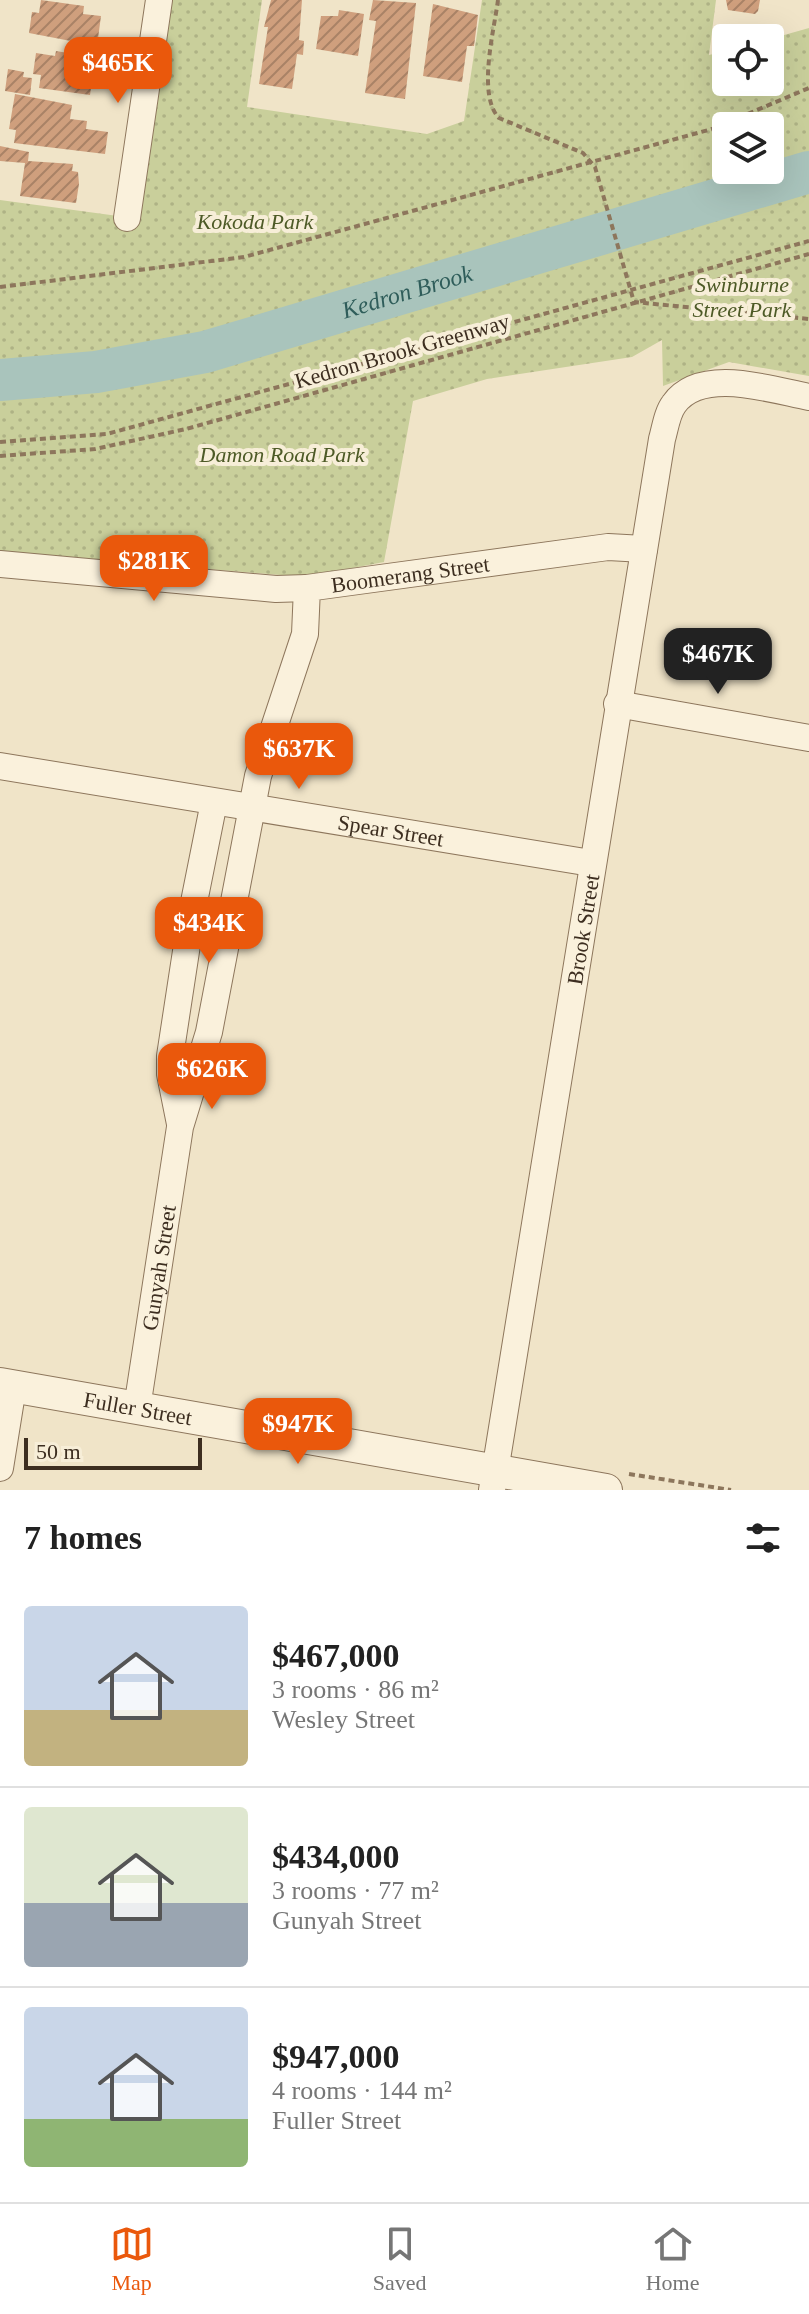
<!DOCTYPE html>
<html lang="en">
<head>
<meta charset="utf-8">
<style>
  :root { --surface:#fff; --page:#f2f2f2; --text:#222; --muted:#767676; --line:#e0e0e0; --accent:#ea580c }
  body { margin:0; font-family:Georgia,serif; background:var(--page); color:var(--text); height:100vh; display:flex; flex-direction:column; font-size:30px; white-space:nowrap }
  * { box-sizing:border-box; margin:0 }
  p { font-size:26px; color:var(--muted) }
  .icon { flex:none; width:44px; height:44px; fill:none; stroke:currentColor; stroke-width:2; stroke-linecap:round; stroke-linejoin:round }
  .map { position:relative; height:1490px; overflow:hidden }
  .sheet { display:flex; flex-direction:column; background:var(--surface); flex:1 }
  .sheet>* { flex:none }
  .controls { position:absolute; left:712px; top:24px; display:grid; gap:16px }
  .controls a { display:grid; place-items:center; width:72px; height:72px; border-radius:8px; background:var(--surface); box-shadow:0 8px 32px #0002; font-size:40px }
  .scale { position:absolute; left:24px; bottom:20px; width:178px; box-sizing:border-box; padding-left:8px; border:4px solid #3d2e20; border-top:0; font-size:22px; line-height:28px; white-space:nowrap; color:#3d2e20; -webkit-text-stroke:6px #f7eed8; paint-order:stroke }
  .price { position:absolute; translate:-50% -68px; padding:0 18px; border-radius:16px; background:var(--accent); color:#fff; font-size:26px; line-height:52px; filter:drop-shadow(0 2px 4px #0008) }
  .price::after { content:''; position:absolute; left:50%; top:48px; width:24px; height:18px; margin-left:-12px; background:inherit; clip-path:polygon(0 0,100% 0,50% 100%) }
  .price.current { background:#222; color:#fff }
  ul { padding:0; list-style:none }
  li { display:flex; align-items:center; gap:24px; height:200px; padding:0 24px }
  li+li { border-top:2px solid var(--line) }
  li span { display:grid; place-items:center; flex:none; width:224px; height:160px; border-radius:8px; color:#555 }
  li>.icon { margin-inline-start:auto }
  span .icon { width:96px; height:96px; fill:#fffc; stroke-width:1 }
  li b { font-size:34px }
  h2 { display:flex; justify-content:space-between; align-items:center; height:96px; padding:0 24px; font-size:34px }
  .tabs { display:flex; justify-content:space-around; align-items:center; height:112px; border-top:2px solid var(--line); background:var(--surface); font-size:22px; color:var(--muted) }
  .tabs a { display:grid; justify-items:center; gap:4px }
  .tabs .current { color:var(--accent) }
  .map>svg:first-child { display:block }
  .park { fill:url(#park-dots); fill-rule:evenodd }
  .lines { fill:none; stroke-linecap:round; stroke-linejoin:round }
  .river { stroke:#a9c4bc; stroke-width:42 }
  .building { fill:url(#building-hatch) }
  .minor-casing { stroke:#8d765c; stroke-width:28 }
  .tertiary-casing { stroke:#8d765c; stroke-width:34 }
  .path { stroke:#8d765c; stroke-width:4; stroke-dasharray:6 4; stroke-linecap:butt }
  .minor { stroke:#faf1dc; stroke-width:26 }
  .tertiary { stroke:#faf1dc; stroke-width:32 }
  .labels { text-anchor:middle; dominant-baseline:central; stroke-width:8; stroke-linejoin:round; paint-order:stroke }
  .park-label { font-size:22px; font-style:italic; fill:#4d5a26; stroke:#f7eed8 }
  .street-label { font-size:22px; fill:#3d2e20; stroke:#f7eed8 }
  .water-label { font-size:24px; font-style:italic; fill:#2f5d5a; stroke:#f7eed8 }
</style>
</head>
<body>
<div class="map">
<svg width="809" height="1490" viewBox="0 0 809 1490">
  <defs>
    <pattern id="park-dots" width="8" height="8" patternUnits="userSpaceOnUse" patternTransform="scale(2)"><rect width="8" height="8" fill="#c9cf9b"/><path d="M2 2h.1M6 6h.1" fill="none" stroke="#aeb285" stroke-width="1.8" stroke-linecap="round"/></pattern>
    <pattern id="building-hatch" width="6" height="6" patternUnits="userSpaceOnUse" patternTransform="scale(2)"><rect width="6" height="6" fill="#cf9f7d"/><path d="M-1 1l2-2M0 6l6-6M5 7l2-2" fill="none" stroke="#a98266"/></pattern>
  </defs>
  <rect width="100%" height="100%" fill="#f0e4c8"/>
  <path class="park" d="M171,0H262L247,107L427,134L464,121L482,0H716L709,55L726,51V82H770V39L809,28V376L729,362L663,386L662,340L632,357L487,379L413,401L384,562L305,577L0,552V200L140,219ZM726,126H770V170H726Z"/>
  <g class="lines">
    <path class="river" id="s1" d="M0,380L96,372L205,352L809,172"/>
  </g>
  <g class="building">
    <polygon points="41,0 84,6 83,14 101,16 97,46 29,33 32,12 39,13"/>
    <polygon points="271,0 302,0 299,40 304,41 303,55 297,54 292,89 259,84 268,27 264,27"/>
    <polygon points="373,0 416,3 405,99 365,93 376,21 369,20"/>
    <polygon points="726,0 760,0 758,11 755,14 728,10"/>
    <polygon points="433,4 478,15 474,46 467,46 462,82 423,76"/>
    <polygon points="339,10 364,14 358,56 316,49 321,16 338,16"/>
    <polygon points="56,51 80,55 79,60 95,62 90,95 39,88 41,75 33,74 36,53 55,56"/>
    <polygon points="8,69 24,72 23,77 32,78 30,95 5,91"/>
    <polygon points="15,94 72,105 70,119 87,121 86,129 108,132 105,154 14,143 16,130 9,129"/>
    <polygon points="0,146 29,152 28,161 73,164 72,171 78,172 79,184 76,203 20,196 25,163 0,161"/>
  </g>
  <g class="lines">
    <g class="minor-casing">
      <g id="minor">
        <polyline points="127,218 159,0"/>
        <polyline points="0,564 276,589 307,588"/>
        <polyline points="617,704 809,738"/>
        <path id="s2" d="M0,766L591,863"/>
        <polyline points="180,1124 170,1074 170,1056 192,912 214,802"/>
        <path id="s3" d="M137,1408L180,1127L209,1032L258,776L305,634L307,588L608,547L644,549"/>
        <polyline points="0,1468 13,1387"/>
        <path id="s4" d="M492,1490L662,439C665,429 667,413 674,404C701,366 772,390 809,397"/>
      </g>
    </g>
    <g class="tertiary-casing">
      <g id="tertiary">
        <path id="s5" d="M0,1384L606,1490"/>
      </g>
    </g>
    <g class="path">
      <path d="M498,0C494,31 477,95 499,118L583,153L595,167L634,302L809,319"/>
      <polyline points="0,287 244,257 712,129 809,88"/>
      <polyline points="0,442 107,434 809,241"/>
      <polyline points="0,456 95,449 186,429 809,254"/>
      <polyline points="629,1474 731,1490"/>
    </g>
    <use href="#minor" class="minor"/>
    <use href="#tertiary" class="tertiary"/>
  </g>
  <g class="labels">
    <g class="park-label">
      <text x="255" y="221">Kokoda Park</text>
      <text x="742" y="284">Swinburne<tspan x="742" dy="25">Street Park</tspan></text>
      <text x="282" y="454">Damon Road Park</text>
    </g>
    <g class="street-label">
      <text transform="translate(402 351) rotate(-16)">Kedron Brook Greenway</text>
      <text stroke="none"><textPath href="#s3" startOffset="944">Boomerang Street</textPath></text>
      <text stroke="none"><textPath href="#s2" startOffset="396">Spear Street</textPath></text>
      <text stroke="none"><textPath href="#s4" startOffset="568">Brook Street</textPath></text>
      <text stroke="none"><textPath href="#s3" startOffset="142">Gunyah Street</textPath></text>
      <text stroke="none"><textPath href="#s5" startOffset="140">Fuller Street</textPath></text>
    </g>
    <g class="water-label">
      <text stroke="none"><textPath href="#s1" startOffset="418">Kedron Brook</textPath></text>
    </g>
  </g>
</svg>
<div class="controls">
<a><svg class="icon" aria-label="locate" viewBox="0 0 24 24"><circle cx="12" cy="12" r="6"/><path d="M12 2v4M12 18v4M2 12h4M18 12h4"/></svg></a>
<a><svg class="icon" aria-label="layers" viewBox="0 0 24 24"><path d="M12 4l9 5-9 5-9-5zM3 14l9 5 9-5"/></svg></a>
</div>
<div class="scale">50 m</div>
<b class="price" style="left:118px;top:105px">$465K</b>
<b class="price" style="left:154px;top:603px">$281K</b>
<b class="price current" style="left:718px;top:696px">$467K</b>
<b class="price" style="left:299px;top:791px">$637K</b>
<b class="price" style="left:209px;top:965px">$434K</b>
<b class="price" style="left:212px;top:1111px">$626K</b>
<b class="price" style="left:298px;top:1466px">$947K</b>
</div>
<section class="sheet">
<h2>7 homes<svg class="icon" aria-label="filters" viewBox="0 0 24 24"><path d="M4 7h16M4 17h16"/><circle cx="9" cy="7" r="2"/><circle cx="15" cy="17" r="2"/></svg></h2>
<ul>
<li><span style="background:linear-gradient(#c9d6e8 65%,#c2b280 0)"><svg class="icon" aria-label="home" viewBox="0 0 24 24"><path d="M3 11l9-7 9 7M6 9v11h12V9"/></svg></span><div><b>$467,000</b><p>3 rooms · 86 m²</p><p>Wesley Street</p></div></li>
<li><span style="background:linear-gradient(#dfe7d0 60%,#9aa5b1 0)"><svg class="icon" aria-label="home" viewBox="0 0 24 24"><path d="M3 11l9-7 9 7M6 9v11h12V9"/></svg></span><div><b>$434,000</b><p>3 rooms · 77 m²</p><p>Gunyah Street</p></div></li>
<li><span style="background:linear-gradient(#c9d6e8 70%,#8fb573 0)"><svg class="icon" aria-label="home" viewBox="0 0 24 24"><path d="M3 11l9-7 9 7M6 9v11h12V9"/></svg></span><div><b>$947,000</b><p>4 rooms · 144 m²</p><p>Fuller Street</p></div></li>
</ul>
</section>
<nav class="tabs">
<a class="current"><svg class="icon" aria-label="map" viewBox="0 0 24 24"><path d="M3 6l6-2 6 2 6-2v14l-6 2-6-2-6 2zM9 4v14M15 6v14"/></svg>Map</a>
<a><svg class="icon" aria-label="saved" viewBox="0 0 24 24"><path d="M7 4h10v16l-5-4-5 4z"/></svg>Saved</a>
<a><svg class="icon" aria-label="home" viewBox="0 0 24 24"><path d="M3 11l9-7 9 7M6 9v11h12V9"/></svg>Home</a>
</nav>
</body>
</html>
